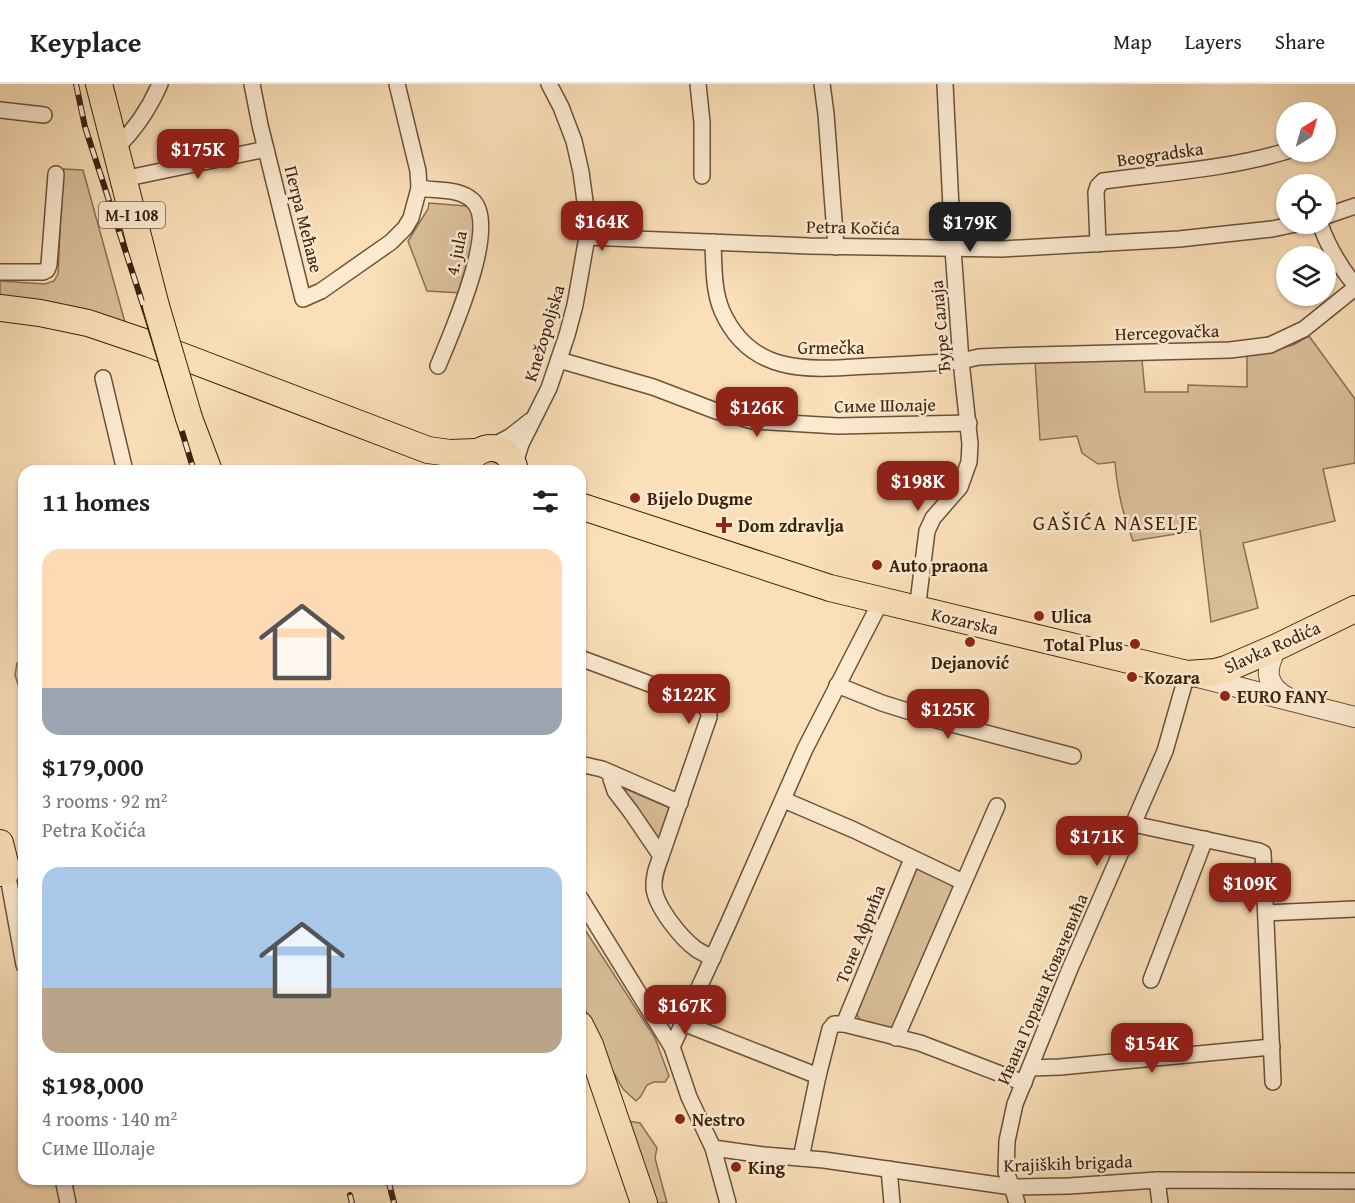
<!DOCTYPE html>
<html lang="en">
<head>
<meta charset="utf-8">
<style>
  :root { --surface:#fff; --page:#f6f6f6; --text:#222; --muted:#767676; --line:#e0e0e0; --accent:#8f2418 }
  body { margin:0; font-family:"Gentium Book Plus",serif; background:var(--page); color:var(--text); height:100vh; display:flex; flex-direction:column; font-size:22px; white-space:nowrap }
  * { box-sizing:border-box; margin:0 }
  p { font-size:20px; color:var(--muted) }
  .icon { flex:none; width:33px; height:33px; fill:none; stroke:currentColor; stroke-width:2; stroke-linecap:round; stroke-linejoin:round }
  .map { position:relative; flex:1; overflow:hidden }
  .sheet { position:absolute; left:18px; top:381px; width:568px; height:720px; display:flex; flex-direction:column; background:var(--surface); border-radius:18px; box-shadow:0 2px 4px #0004 }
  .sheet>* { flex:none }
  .needle { width:39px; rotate:37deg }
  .controls { position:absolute; left:1276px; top:18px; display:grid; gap:12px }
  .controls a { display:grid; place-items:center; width:60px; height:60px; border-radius:50%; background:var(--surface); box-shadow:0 2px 4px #0004; font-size:30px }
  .price { position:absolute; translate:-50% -51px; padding:0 14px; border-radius:12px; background:var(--accent); color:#fff; font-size:20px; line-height:39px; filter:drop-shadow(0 2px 3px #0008) }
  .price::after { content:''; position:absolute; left:50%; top:36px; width:18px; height:14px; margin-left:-9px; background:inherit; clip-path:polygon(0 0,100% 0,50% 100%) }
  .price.current { background:#222; color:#fff }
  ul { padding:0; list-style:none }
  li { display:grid; align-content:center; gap:12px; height:318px; padding:0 24px }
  li span { display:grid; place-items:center; height:186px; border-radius:18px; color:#555 }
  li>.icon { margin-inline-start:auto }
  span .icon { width:108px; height:108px; fill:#fffc; stroke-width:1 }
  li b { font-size:26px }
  h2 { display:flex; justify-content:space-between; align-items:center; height:72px; padding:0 24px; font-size:26px }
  header { display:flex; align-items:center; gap:36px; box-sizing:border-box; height:84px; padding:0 30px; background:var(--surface); border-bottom:2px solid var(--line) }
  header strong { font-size:28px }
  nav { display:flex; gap:33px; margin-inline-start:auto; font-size:21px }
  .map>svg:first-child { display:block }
  .green { fill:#dabf9b; stroke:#8a7054; stroke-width:1.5 }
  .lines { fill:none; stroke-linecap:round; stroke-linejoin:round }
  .minor-casing { stroke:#6b5138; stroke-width:18 }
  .tertiary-casing { stroke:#6b5138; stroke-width:22 }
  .primary-casing { stroke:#3b220e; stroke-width:28 }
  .minor { stroke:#fcead1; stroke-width:15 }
  .tertiary { stroke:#fcead1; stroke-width:20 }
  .primary { stroke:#fadfb8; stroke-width:26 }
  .rail-casing { stroke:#3b220e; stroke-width:6 }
  .rail { stroke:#fcead1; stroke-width:4; stroke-dasharray:11; stroke-linecap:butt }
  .primary-bridge-casing { stroke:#3b220e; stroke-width:28; stroke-linecap:butt }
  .primary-bridge { stroke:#fadfb8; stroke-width:26 }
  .poi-dot { fill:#8f2418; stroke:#fcead1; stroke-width:2 }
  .labels { text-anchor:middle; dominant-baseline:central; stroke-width:5; stroke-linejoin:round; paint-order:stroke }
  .shield { fill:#fcead1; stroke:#755e48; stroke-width:1.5 }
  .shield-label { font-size:16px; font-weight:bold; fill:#3b220e }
  .street-label { font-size:18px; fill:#3b220e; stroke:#fcead1 }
  .poi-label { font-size:18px; font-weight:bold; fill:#3b220e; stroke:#fcead1; text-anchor:start }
  .quarter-label { font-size:21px; letter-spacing:1.5px; fill:#3b220e; stroke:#fcead1 }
</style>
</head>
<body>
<header>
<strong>Keyplace</strong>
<nav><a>Map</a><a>Layers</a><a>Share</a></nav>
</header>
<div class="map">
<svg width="1355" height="1119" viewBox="0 0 1355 1119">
  <rect width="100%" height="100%" fill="#fadfb8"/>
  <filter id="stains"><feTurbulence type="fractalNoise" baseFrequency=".00333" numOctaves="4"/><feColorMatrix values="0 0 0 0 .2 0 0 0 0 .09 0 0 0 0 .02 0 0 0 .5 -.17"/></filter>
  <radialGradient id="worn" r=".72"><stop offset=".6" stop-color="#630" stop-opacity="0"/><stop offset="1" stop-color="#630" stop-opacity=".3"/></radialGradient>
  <g class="green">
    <polygon points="63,85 83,86 126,242 0,215 0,197 45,200 54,197 58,190"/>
    <polygon points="429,119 466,122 470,124 477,133 462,209 427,207 408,157 428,125"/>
    <path d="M1309,252L1355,315V379L1323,385L1335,437L1243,459L1258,524L1211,538L1200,446L1133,457C1123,432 1117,405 1115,378L1098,380L1082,369L1077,352L1040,356L1035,277L1142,276L1145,308H1188V301L1247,303V270L1269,267L1293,261Z"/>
    <path d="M491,377L499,380L503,387H479C480,381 485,378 491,377Z"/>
    <polygon points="24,577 24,619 15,591 17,579"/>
    <polygon points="621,703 670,724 660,759"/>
    <polygon points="922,782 950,795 954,808 896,942 886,948 863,941 855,927 910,789"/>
    <polygon points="580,838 655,954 669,992 665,998 654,998 647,1001 641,1012 636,1017 623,1005 612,986 581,916"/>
    <polygon points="628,1037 640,1039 657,1064 655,1074 667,1119 650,1119"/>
  </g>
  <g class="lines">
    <g class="minor-casing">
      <g id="minor">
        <polyline points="252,0 260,41 303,215 321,207 391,158 405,144 411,134 419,104 418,87 397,0"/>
        <polyline points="698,0 702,38 702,92"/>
        <polyline points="822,0 826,30 836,163"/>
        <polyline points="0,26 44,31"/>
        <path d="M116,64C136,45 149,25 160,0"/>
        <polyline points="123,95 266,65"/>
        <path d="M419,104C436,107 459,104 472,116C501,141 450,252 438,282"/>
        <polyline points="1326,132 1355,122"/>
        <path d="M1320,140C1328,162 1340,183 1355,201"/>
        <polyline points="587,153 809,162 1002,165 1179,155 1272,145 1296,140"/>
        <path d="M713,158C714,181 713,206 722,227C751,292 809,286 869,282C900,281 931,279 961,277L979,273L1000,272L1230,266L1270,261L1304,245L1355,204"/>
        <path d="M1098,160L1096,108L1098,102L1103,97C1163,89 1228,85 1287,67"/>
        <polyline points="0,188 43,188 47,186 49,181 56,90"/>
        <polyline points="559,276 653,303 716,327 753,337 838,342 969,339"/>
        <polyline points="103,294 125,387"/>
        <polyline points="491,363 511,352 530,337"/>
        <polyline points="514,382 521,360 549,304 567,251 575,221 587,153 587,132 581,88 574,57 561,23 549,0"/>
        <polyline points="917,526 927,447 933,434 960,403 969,378 970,360 961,277 953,165 945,0"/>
        <polyline points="580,574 701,619 709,628 709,633 661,772"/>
        <polyline points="837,601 882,619 933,635 1073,672"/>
        <polyline points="580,680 602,685 680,719"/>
        <path d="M611,689V695L615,707L631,728L661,772C657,783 653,793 654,804C656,823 681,854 696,865C702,869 707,871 713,874"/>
        <polyline points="784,716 854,746 963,798"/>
        <polyline points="1133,740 1259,767 1263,769 1273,998"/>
        <polyline points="24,784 7,787 24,881"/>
        <polyline points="580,814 672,963 689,1013 713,1064 728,1119"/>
        <polyline points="1266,829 1355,825"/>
        <polyline points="1151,896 1205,755"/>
        <polyline points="683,939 818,992"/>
        <polyline points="844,940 912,775"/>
        <polyline points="896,954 997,722"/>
        <polyline points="672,963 728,840 805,665 881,517"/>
        <polyline points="1031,984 1060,983 1272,963"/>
        <polyline points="713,1064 764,1071 824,1076 1012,1103 1069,1102 1157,1096 1355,1097"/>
        <polyline points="801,1074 818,992 830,945 834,940 844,940 920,959 1024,999"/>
        <polyline points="889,1085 892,1119"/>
        <polyline points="63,1095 68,1119"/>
        <polyline points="1157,1096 1160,1119"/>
        <polyline points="1017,1119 1012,1103 1006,1088 1007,1057 1015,1020 1069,887 1165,667 1187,590"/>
      </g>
    </g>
    <g class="tertiary-casing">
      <g id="tertiary">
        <path d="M1277,563C1265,585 1264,601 1288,614"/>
        <polyline points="1198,593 1355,633"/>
      </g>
    </g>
    <g class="primary-casing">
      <g id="primary">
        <polyline points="99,0 156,222"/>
        <polyline points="0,224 40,229 88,239 150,260 428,366 450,369 476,368"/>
        <polyline points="189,334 209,387"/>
        <path d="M467,381C479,356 511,359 515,387"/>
        <polyline points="580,422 830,504 1187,590 1215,588 1226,585 1277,563 1355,525"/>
        <polyline points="0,759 7,787 0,789"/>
        <polyline points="580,941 590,961 644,1119"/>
      </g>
    </g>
    <use href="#minor" class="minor"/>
    <use href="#tertiary" class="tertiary"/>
    <use href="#primary" class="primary"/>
    <g class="rail-casing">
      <g id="rail">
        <polyline points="76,0 85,43 146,230 194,387"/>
        <polyline points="388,1095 394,1119"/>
        <polyline points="350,1111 352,1119"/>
      </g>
    </g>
    <use href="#rail" class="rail"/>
    <g class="primary-bridge-casing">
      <polyline id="primary-bridge" points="156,222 189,334"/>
    </g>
    <use href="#primary-bridge" class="primary-bridge"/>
  </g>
  <g class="poi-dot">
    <circle cx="635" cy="414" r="6"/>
    <path d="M721 432h6v6h6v6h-6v6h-6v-6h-6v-6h6z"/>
    <circle cx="877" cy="481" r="6"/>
    <circle cx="1039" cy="532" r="6"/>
    <circle cx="970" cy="558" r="6"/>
    <circle cx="1135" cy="560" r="6"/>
    <circle cx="1132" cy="593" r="6"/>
    <circle cx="1225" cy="612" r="6"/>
    <circle cx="680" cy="1035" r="6"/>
    <circle cx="736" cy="1083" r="6"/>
  </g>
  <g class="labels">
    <rect class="shield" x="99" y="118" width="66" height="26" rx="4.5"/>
    <g class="shield-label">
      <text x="132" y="131">M-I 108</text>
    </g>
    <g class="street-label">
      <text transform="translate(1160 70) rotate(-8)">Beogradska</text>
      <text transform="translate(304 135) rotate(76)">Петра Мећаве</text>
      <text transform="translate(853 143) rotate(1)">Petra Kočića</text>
      <text transform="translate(456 169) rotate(-78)">4. jula</text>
      <text transform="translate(940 243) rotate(-95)">Ђуре Салаја</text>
      <text transform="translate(1167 248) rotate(-2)">Hercegovačka</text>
      <text transform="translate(544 249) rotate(-73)">Knežopoljska</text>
      <text x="831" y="263">Grmečka</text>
      <text transform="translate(885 321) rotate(-1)">Симе Шолаје</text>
      <text transform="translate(965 537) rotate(13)">Kozarska</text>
      <text transform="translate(1272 563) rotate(-24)">Slavka Rodića</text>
      <text transform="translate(860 850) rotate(-68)">Тоне Афрића</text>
      <text transform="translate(1042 905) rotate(-67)">Ивана Горана Ковачевића</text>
      <text transform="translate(1068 1079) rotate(-2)">Krajiških brigada</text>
    </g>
    <g class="poi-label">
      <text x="647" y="414">Bijelo Dugme</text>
      <text x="738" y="441">Dom zdravlja</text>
      <text x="889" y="481">Auto praona</text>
      <text x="1051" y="532">Ulica</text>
      <text x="1123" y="560" text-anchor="end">Total Plus</text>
      <text x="970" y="578" text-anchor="middle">Dejanović</text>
      <text x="1144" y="593">Kozara</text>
      <text x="1237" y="612">EURO FANY</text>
      <text x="692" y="1035">Nestro</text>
      <text x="748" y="1083">King</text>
    </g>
    <g class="quarter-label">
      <text x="1116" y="438">GAŠIĆA NASELJE</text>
    </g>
  </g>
  <rect width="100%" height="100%" filter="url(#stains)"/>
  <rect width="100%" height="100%" fill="url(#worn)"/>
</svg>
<div class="controls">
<a><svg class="needle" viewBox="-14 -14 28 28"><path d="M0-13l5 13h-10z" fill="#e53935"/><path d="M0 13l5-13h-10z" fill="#767676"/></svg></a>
<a><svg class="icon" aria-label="locate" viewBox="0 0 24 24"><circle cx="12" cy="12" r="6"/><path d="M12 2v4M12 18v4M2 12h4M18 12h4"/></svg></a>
<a><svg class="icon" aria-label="layers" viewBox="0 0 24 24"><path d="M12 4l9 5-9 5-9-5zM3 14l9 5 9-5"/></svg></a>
</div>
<b class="price" style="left:198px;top:96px">$175K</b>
<b class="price" style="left:602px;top:168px">$164K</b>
<b class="price current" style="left:970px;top:169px">$179K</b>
<b class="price" style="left:757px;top:354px">$126K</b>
<b class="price" style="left:918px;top:428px">$198K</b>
<b class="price" style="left:689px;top:641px">$122K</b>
<b class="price" style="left:948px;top:656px">$125K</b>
<b class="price" style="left:1097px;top:783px">$171K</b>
<b class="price" style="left:1250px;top:830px">$109K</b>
<b class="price" style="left:685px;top:952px">$167K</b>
<b class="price" style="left:1152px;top:990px">$154K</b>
<section class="sheet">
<h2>11 homes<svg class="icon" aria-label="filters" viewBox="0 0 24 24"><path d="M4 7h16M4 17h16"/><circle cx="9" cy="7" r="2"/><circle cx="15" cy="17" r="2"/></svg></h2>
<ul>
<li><span style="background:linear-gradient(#ffd9b3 75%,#9aa5b1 0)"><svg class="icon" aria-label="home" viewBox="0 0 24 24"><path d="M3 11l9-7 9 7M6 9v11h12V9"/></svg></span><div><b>$179,000</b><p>3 rooms · 92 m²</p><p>Petra Kočića</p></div></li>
<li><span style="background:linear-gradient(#a9c7e8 65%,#b9a48a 0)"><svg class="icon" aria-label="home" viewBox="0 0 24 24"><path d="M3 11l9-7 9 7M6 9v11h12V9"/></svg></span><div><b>$198,000</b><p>4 rooms · 140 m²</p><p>Симе Шолаје</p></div></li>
</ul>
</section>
</div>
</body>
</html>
